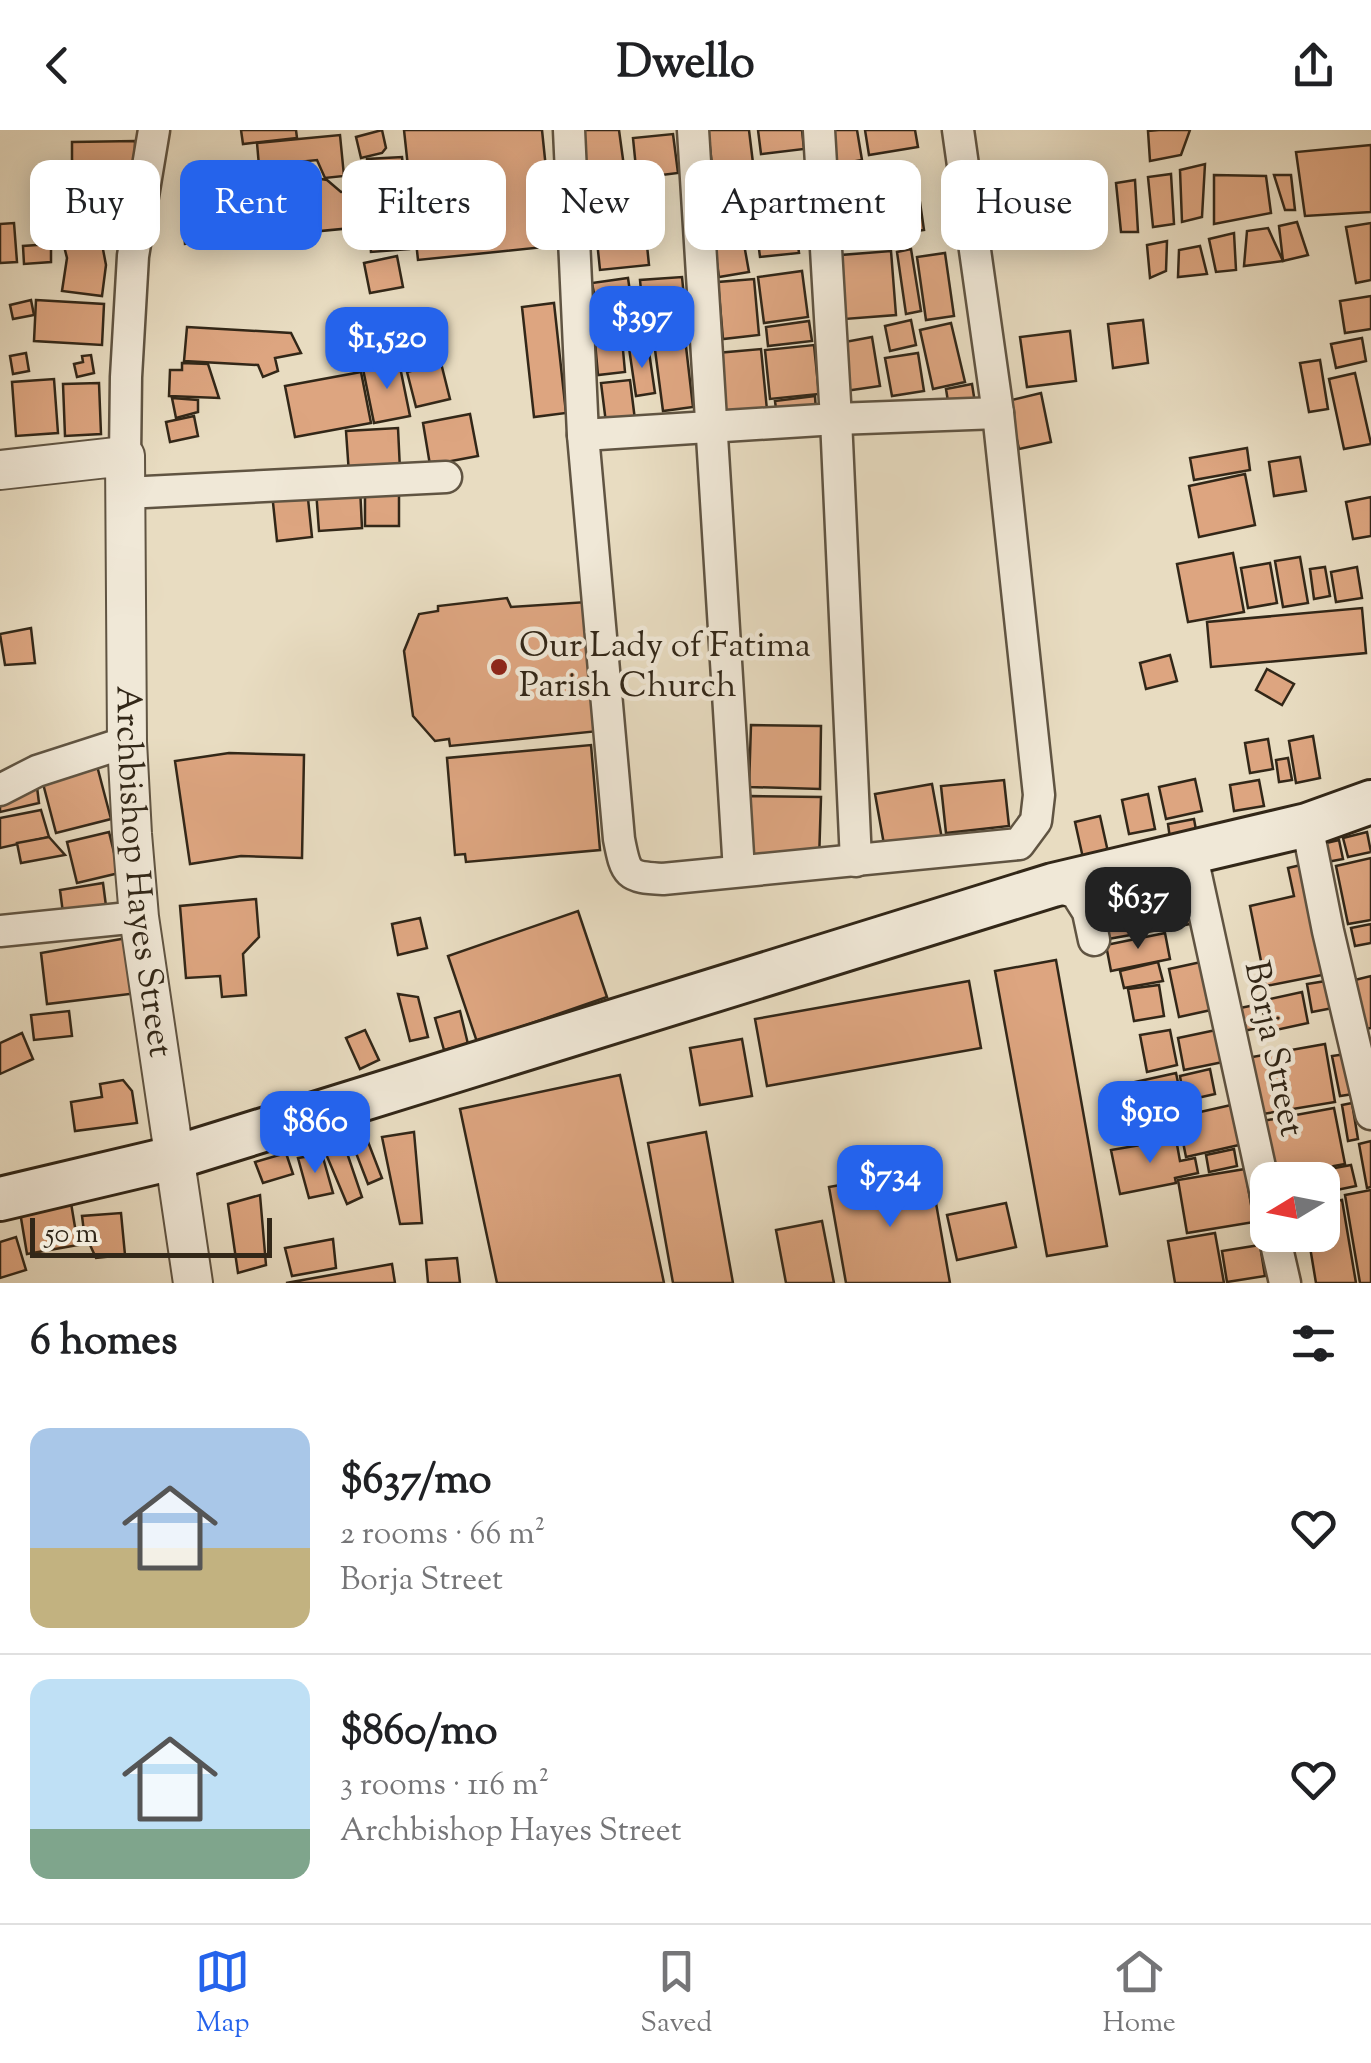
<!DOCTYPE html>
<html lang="en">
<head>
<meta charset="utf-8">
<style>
  :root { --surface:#fff; --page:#f6f6f6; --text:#202124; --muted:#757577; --line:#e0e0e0; --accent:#2563eb }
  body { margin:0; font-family:"Sorts Mill Goudy",serif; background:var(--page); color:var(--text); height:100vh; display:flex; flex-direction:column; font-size:38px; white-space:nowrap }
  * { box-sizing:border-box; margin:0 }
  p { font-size:32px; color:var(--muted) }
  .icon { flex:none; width:55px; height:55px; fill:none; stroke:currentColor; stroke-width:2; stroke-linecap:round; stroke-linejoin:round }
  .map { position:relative; height:1153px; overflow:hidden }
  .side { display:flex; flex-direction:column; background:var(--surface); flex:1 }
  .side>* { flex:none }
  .banner { position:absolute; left:30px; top:30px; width:1312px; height:90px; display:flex; gap:20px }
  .needle { width:65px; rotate:260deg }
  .fabs { position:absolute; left:1250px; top:1032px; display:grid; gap:20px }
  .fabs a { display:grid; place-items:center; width:90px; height:90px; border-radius:20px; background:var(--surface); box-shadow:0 5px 25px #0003; font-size:50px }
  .scale { position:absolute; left:30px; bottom:25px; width:242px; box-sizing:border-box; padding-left:10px; border:5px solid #322718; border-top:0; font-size:28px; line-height:35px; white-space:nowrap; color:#322718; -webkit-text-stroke:8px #f0e8d7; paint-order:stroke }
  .price { position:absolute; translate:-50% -85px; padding:0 22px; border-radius:20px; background:var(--accent); color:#fff; font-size:32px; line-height:65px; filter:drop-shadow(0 2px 5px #0008) }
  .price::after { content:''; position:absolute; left:50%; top:60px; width:30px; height:22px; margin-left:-15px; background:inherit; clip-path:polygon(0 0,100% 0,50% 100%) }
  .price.selected { background:#222; color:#fff }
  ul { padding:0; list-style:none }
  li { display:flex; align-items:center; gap:30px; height:250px; padding:0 30px }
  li+li { border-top:2px solid var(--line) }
  li span { display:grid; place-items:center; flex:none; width:280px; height:200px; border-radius:20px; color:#555 }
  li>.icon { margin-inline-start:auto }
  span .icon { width:120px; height:120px; fill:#fffc; stroke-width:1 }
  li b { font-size:42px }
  h2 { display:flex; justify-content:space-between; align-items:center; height:120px; padding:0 30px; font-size:42px }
  .tag { padding:0 35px; border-radius:20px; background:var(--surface); box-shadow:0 5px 25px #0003; font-size:35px; line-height:90px }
  .tag.selected { background:var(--accent); color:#fff }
  header { display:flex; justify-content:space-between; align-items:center; height:130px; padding:0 30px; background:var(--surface); font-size:45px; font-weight:700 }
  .dock { display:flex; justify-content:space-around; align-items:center; height:140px; border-top:2px solid var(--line); background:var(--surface); font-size:28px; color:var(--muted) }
  .dock a { display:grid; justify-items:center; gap:5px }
  .dock .selected { color:var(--accent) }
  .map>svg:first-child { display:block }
  .building { fill:#dda580; stroke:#322718; stroke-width:2.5 }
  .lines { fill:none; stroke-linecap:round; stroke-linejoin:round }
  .minor-casing { stroke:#605442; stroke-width:35 }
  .tertiary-casing { stroke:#605442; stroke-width:42 }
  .secondary-casing { stroke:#322718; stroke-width:48 }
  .minor { stroke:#f0e8d7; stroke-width:30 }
  .tertiary { stroke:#f0e8d7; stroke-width:38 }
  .secondary { stroke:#f0e8d7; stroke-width:42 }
  .poi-dot { fill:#8f2418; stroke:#f0e8d7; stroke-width:4 }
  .labels { text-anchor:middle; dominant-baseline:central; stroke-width:9; stroke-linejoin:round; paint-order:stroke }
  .poi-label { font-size:35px; fill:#322718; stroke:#f0e8d7; text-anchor:start }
  .street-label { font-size:35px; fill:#322718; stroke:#f0e8d7 }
</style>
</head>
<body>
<header><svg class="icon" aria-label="back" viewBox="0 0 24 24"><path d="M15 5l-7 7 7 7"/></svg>Dwello<svg class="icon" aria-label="share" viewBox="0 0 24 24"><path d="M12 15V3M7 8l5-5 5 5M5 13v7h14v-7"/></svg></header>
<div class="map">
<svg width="1371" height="1153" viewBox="0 0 1371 1153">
  <rect width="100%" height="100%" fill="#e8dcc1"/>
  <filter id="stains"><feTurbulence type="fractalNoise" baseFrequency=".002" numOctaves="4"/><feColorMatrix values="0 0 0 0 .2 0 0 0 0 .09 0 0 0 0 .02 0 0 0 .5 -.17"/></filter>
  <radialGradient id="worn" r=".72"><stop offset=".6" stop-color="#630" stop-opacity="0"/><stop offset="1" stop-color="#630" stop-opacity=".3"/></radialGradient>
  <g class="building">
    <polygon points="241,0 296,0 297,8 243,14"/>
    <polygon points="382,0 386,18 382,23 361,28 356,7"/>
    <polygon points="404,0 542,0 554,116 418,130"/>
    <polygon points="574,0 619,0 628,66 584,72"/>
    <polygon points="708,0 749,0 756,58 715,62"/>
    <polygon points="758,0 802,0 804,19 761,24"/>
    <polygon points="822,0 857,0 862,30 829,36"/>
    <polygon points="865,0 915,0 918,17 869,25"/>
    <polygon points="1159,0 1190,0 1181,25 1150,31 1148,1"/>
    <polygon points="673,4 678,43 637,48 633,8"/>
    <polygon points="340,5 344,46 325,48 317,30 259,36 257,13"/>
    <polygon points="135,11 135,46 84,47 72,30 72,12"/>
    <polygon points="1371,15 1371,82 1305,86 1296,22"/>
    <polygon points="402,27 405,56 369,59 367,29"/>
    <polygon points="797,32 802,74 760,79 756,37"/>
    <polygon points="1205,34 1202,87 1182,92 1180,40"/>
    <polygon points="915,38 924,100 883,106 874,44"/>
    <polygon points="861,39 866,79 828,84 823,44"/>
    <polygon points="268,40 327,50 341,62 359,60 362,97 185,114 182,79 252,72 265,60"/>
    <polygon points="78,41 83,82 43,87 38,45"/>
    <polygon points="1171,44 1174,94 1153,97 1148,47"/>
    <polygon points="1214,45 1266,46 1271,83 1214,94"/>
    <polygon points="1274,45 1291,45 1295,80 1285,80"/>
    <polygon points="1135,50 1138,102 1121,102 1116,53"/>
    <polygon points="111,52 126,53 125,85 109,89"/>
    <polygon points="405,62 407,86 371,89 369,65"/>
    <polygon points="745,65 751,96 713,103 708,71"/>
    <polygon points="794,84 799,123 760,127 755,88"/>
    <polygon points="870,85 875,113 848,117 843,90"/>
    <polygon points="644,86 649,135 600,140 595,91"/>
    <polygon points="407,92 409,119 371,122 369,95"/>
    <polygon points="1297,92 1308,125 1283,131 1279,96"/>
    <polygon points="14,93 17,132 0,133 0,94"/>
    <polygon points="1371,93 1371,150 1356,153 1346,97"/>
    <polygon points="1268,98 1283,131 1244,136 1247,101"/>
    <polygon points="742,103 749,142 719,147 713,108"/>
    <polygon points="1234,103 1236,140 1216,142 1209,109"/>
    <polygon points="62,108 102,114 106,135 102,166 62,161 67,128"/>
    <polygon points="1167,111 1166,141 1150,148 1147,115"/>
    <polygon points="51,114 51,132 24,134 23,116"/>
    <polygon points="1200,116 1207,144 1178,147 1179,120"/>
    <polygon points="911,119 921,181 906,184 897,122"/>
    <polygon points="891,121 896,185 845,189 841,125"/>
    <polygon points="945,123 954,186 926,190 917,127"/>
    <polygon points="397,126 403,157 370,163 364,133"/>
    <polygon points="802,141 808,187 764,193 758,147"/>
    <polygon points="682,147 687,198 645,202 640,150"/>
    <polygon points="628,148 631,169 596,174 592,153"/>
    <polygon points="754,149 759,205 723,209 718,152"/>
    <polygon points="1371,166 1371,199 1345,203 1340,171"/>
    <polygon points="31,170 34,185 13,189 10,175"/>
    <polygon points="36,170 104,174 102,215 34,211"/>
    <polygon points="554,173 566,283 534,287 522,177"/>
    <polygon points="633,176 635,198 599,201 598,179"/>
    <polygon points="911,190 916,215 890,221 885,196"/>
    <polygon points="1143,190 1148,233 1113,238 1108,194"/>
    <polygon points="809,191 812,211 768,216 766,197"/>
    <polygon points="951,193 965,252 933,259 920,200"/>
    <polygon points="187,197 291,203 301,223 275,228 278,241 263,247 258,235 184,231"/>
    <polygon points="1070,201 1076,251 1027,257 1020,207"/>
    <polygon points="872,207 880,256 838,262 834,214"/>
    <polygon points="685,208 693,277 663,281 654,212"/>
    <polygon points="1362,208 1366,231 1336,238 1331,214"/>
    <polygon points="622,209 625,242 598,245 595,212"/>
    <polygon points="648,215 655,263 636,266 629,218"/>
    <polygon points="814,215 819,264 770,269 765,220"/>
    <polygon points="761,219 767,280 723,284 717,223"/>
    <polygon points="26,223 29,241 13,244 10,226"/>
    <polygon points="918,223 924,261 892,266 885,228"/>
    <polygon points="91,225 94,243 77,247 74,234 83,232 82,226"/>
    <polygon points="1320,230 1328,279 1309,282 1300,233"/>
    <polygon points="399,232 410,286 374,293 363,239"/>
    <polygon points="182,233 208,234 219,268 169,266 170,240 182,240"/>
    <polygon points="441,233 450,269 416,277 407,242"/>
    <polygon points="361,242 371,293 295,307 285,256"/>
    <polygon points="1355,243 1371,314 1344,319 1329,249"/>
    <polygon points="54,249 58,303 16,306 12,252"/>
    <polygon points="630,250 635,290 606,293 601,253"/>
    <polygon points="99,253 101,304 65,306 63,254"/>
    <polygon points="972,254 975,273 949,278 946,259"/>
    <polygon points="1041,263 1051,312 1019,319 1008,271"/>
    <polygon points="815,266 816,282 777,287 775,271"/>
    <polygon points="172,268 198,270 198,282 176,288"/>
    <polygon points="470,284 478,326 430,335 423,293"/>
    <polygon points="194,286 198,306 170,312 166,292"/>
    <polygon points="398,298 400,340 349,344 346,301"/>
    <polygon points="1247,318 1250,340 1194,350 1190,328"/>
    <polygon points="1300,327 1306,361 1274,366 1269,332"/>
    <polygon points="1245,344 1255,395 1199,407 1189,356"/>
    <rect x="365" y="356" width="34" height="40"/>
    <polygon points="360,357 362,398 319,401 316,360"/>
    <polygon points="307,359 312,407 277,411 272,363"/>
    <polygon points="1371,367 1371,406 1353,409 1346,372"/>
    <polygon points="1233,423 1244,482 1188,492 1177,434"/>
    <polygon points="1300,427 1308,473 1283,477 1275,431"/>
    <polygon points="1270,433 1277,473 1248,478 1241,438"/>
    <polygon points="1325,437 1330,466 1314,469 1310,439"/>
    <polygon points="1357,437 1362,468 1336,472 1331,442"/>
    <polygon points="507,468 511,477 587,472 599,601 450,616 449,609 435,611 413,586 404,521 419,484 438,481 438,476"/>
    <polygon points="1362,478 1366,523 1211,537 1207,492"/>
    <polygon points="31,498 35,533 5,535 0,504"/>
    <polygon points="1170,525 1177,551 1146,559 1140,533"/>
    <polygon points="1267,539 1294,554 1282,575 1256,560"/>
    <polygon points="751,595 821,596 820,659 749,657"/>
    <polygon points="1313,606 1320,648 1296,653 1289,611"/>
    <polygon points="1268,609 1273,639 1250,643 1245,613"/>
    <polygon points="591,615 600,720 466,732 465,724 455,725 447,628"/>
    <polygon points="229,623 304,625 302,728 241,726 190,734 175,631"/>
    <polygon points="1288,628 1292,650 1279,652 1276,630"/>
    <polygon points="96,632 111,689 56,703 41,646"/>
    <polygon points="1195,649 1202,681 1166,689 1159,657"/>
    <polygon points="1004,650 1009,696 946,703 941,656"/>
    <polygon points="1259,650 1264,676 1234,681 1230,655"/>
    <polygon points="932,654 942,709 885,720 875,664"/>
    <polygon points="37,657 39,673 0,682 0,664"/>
    <polygon points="1148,664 1155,699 1129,704 1122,670"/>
    <polygon points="750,666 821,667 819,731 748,733"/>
    <polygon points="41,680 49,707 0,718 0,688"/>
    <polygon points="1100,686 1110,731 1085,737 1075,692"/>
    <polygon points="1194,689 1198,711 1171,716 1168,694"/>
    <polygon points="109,702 119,743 77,753 67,712"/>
    <polygon points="1367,702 1371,722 1348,727 1343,708"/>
    <polygon points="49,707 65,725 21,733 17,713"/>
    <polygon points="1339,710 1343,729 1327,732 1322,714"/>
    <polygon points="1371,728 1371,790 1348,794 1336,736"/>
    <polygon points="1305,734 1327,844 1266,856 1250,776 1294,766 1288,738"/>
    <polygon points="1161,737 1168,762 1138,771 1130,746"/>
    <polygon points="103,753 106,776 63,783 60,760"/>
    <polygon points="1121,754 1127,775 1106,781 1100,759"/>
    <polygon points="1189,765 1195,793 1160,800 1154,772"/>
    <polygon points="256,769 259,807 243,824 246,865 222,867 220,846 186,848 180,776"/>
    <polygon points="578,781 607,867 477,912 448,826"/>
    <polygon points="1149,781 1153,801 1108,809 1104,789"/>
    <polygon points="420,788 427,818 398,825 392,794"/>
    <polygon points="1371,794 1371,813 1355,816 1351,798"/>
    <polygon points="1165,803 1170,829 1111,841 1106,815"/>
    <polygon points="127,808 138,863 47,874 41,823"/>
    <polygon points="1056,830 1107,1116 1047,1126 995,841"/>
    <polygon points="1158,832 1163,851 1124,858 1120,841"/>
    <polygon points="1201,832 1211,880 1179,887 1169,839"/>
    <polygon points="1371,846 1371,898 1366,899 1355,850"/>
    <polygon points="1332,850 1338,877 1312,882 1307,854"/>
    <polygon points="969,851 981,918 767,956 755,889"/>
    <polygon points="1159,855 1164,886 1134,891 1128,859"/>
    <polygon points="1302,862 1308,893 1267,902 1261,871"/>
    <polygon points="398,864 418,867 428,907 410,911"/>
    <polygon points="1255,875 1259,898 1243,901 1240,878"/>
    <polygon points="69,881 72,906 34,910 31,885"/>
    <polygon points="460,881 468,914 444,920 435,888"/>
    <polygon points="365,900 379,930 360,939 346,908"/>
    <polygon points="1170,900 1177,935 1147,942 1140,905"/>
    <polygon points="1216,900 1223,932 1184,940 1178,908"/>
    <polygon points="22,903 33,929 0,944 0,913"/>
    <polygon points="742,909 752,966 700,975 690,918"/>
    <polygon points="1325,914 1335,972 1251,986 1241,929"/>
    <polygon points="1353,923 1360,963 1340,966 1332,926"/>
    <polygon points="1210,939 1215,964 1184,971 1180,946"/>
    <polygon points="1176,943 1184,981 1125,994 1117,956"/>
    <polygon points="620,945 664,1153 497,1153 460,979"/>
    <polygon points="123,950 132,961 137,993 75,1001 71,972 102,967 100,954"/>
    <polygon points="1352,973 1358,1009 1348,1011 1342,975"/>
    <polygon points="1231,975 1239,1015 1186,1027 1178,987"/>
    <polygon points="1334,978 1345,1034 1274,1047 1263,991"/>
    <polygon points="414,1002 422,1093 400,1094 382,1007"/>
    <polygon points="706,1002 733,1153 673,1153 648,1013"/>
    <polygon points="365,1004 382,1048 368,1054 351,1010"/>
    <polygon points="1176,1009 1180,1031 1195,1028 1198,1043 1175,1048 1176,1053 1120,1064 1111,1020"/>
    <polygon points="1371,1011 1371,1057 1367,1058 1359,1014"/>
    <polygon points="1234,1019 1237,1036 1209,1042 1206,1025"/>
    <polygon points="346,1020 362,1067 347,1074 326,1024"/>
    <polygon points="286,1023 293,1044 263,1053 255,1032"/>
    <polygon points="322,1024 333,1063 309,1068 298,1028"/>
    <polygon points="1351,1035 1356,1056 1322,1063 1322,1050 1315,1050 1313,1042"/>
    <polygon points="930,1039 950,1153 846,1153 829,1057"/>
    <polygon points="1245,1039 1254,1092 1187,1103 1178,1050"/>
    <polygon points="1371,1060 1371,1153 1360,1153 1345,1065"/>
    <polygon points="260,1065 266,1135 238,1143 228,1074"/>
    <polygon points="1342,1070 1356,1153 1316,1153 1308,1105 1322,1105 1322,1073"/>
    <polygon points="71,1073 78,1115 27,1124 20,1082"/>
    <polygon points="1006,1073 1016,1117 957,1130 947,1085"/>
    <polygon points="121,1083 125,1125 96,1128 84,1102 82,1086"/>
    <polygon points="822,1091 834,1153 786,1153 776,1100"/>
    <polygon points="1215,1103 1224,1153 1175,1153 1168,1111"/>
    <polygon points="16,1107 26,1140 0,1148 0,1112"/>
    <polygon points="333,1109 336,1138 292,1146 285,1118"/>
    <polygon points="1260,1115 1265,1146 1227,1152 1222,1121"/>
    <polygon points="457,1128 460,1153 428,1153 426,1130"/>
    <polygon points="392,1134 395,1153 286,1153"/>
  </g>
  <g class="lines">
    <g class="minor-casing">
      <g id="minor">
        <path d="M569,0L583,305L619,709C626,745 627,747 663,749L1019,714L1036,691L1039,665L998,283L958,0"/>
        <polyline points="693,0 739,741"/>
        <polyline points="819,0 836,289 856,731"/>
        <polyline points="583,305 836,289 998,283"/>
        <polyline points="125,326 126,247 133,126 154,0"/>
        <polyline points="125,363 446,347"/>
        <polyline points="0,660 37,641 127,612"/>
        <polyline points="1307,695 1328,801 1371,984"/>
        <polyline points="1191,722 1268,1074"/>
        <polyline points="1053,755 1076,763 1088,782 1094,810"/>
        <polyline points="0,801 139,787"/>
        <polyline points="1274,1105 1285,1153"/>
      </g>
    </g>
    <g class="tertiary-casing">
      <g id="tertiary">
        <path id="s1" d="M0,340L125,326L127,612L132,704L139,787L193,1153"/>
      </g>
    </g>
    <g class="secondary-casing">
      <polyline id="secondary" points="0,1069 173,1028 1053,755 1307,695 1371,672"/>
    </g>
    <use href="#minor" class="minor"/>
    <use href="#tertiary" class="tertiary"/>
    <use href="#secondary" class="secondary"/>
  </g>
  <circle class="poi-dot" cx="499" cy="537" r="10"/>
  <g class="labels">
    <g class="poi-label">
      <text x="519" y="517">Our Lady of Fatima<tspan x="519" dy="40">Parish Church</tspan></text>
    </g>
    <g class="street-label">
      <text stroke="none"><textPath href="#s1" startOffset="542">Archbishop Hayes Street</textPath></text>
      <text transform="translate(1272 919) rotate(78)">Borja Street</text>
    </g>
  </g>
  <rect width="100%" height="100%" filter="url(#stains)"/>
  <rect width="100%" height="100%" fill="url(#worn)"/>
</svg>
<div class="fabs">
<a><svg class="needle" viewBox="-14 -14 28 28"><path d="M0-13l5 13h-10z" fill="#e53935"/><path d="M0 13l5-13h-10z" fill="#757577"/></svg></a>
</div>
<div class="scale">50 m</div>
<b class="price" style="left:642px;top:241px">$397</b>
<b class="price" style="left:387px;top:262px">$1,520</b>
<b class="price selected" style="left:1138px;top:822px">$637</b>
<b class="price" style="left:1150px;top:1036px">$910</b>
<b class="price" style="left:315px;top:1046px">$860</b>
<b class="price" style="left:890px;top:1100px">$734</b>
<div class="banner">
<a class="tag">Buy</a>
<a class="tag selected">Rent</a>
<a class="tag">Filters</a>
<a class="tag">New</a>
<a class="tag">Apartment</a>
<a class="tag">House</a>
</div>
</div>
<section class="side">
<h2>6 homes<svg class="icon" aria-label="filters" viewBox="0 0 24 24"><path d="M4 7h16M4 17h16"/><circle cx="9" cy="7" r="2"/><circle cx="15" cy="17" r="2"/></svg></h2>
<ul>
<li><span style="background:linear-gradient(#a9c7e8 60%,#c2b280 0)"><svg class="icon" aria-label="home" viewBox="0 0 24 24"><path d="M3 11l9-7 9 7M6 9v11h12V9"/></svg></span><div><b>$637/mo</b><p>2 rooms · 66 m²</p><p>Borja Street</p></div><svg class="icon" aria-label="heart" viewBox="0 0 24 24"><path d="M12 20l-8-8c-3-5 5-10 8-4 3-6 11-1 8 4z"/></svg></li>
<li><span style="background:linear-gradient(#bfe0f5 75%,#7fa58c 0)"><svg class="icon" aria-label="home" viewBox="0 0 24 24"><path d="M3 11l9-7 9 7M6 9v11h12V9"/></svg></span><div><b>$860/mo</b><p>3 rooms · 116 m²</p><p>Archbishop Hayes Street</p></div><svg class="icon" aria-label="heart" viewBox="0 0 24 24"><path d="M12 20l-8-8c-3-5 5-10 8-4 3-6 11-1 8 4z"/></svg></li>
</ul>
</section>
<nav class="dock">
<a class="selected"><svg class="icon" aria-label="map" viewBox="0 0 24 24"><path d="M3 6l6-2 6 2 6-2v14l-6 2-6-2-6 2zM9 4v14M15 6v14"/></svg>Map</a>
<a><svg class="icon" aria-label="saved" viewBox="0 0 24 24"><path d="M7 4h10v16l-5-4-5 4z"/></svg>Saved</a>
<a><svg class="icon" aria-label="home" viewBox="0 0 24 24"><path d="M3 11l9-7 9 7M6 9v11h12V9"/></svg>Home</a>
</nav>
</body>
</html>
